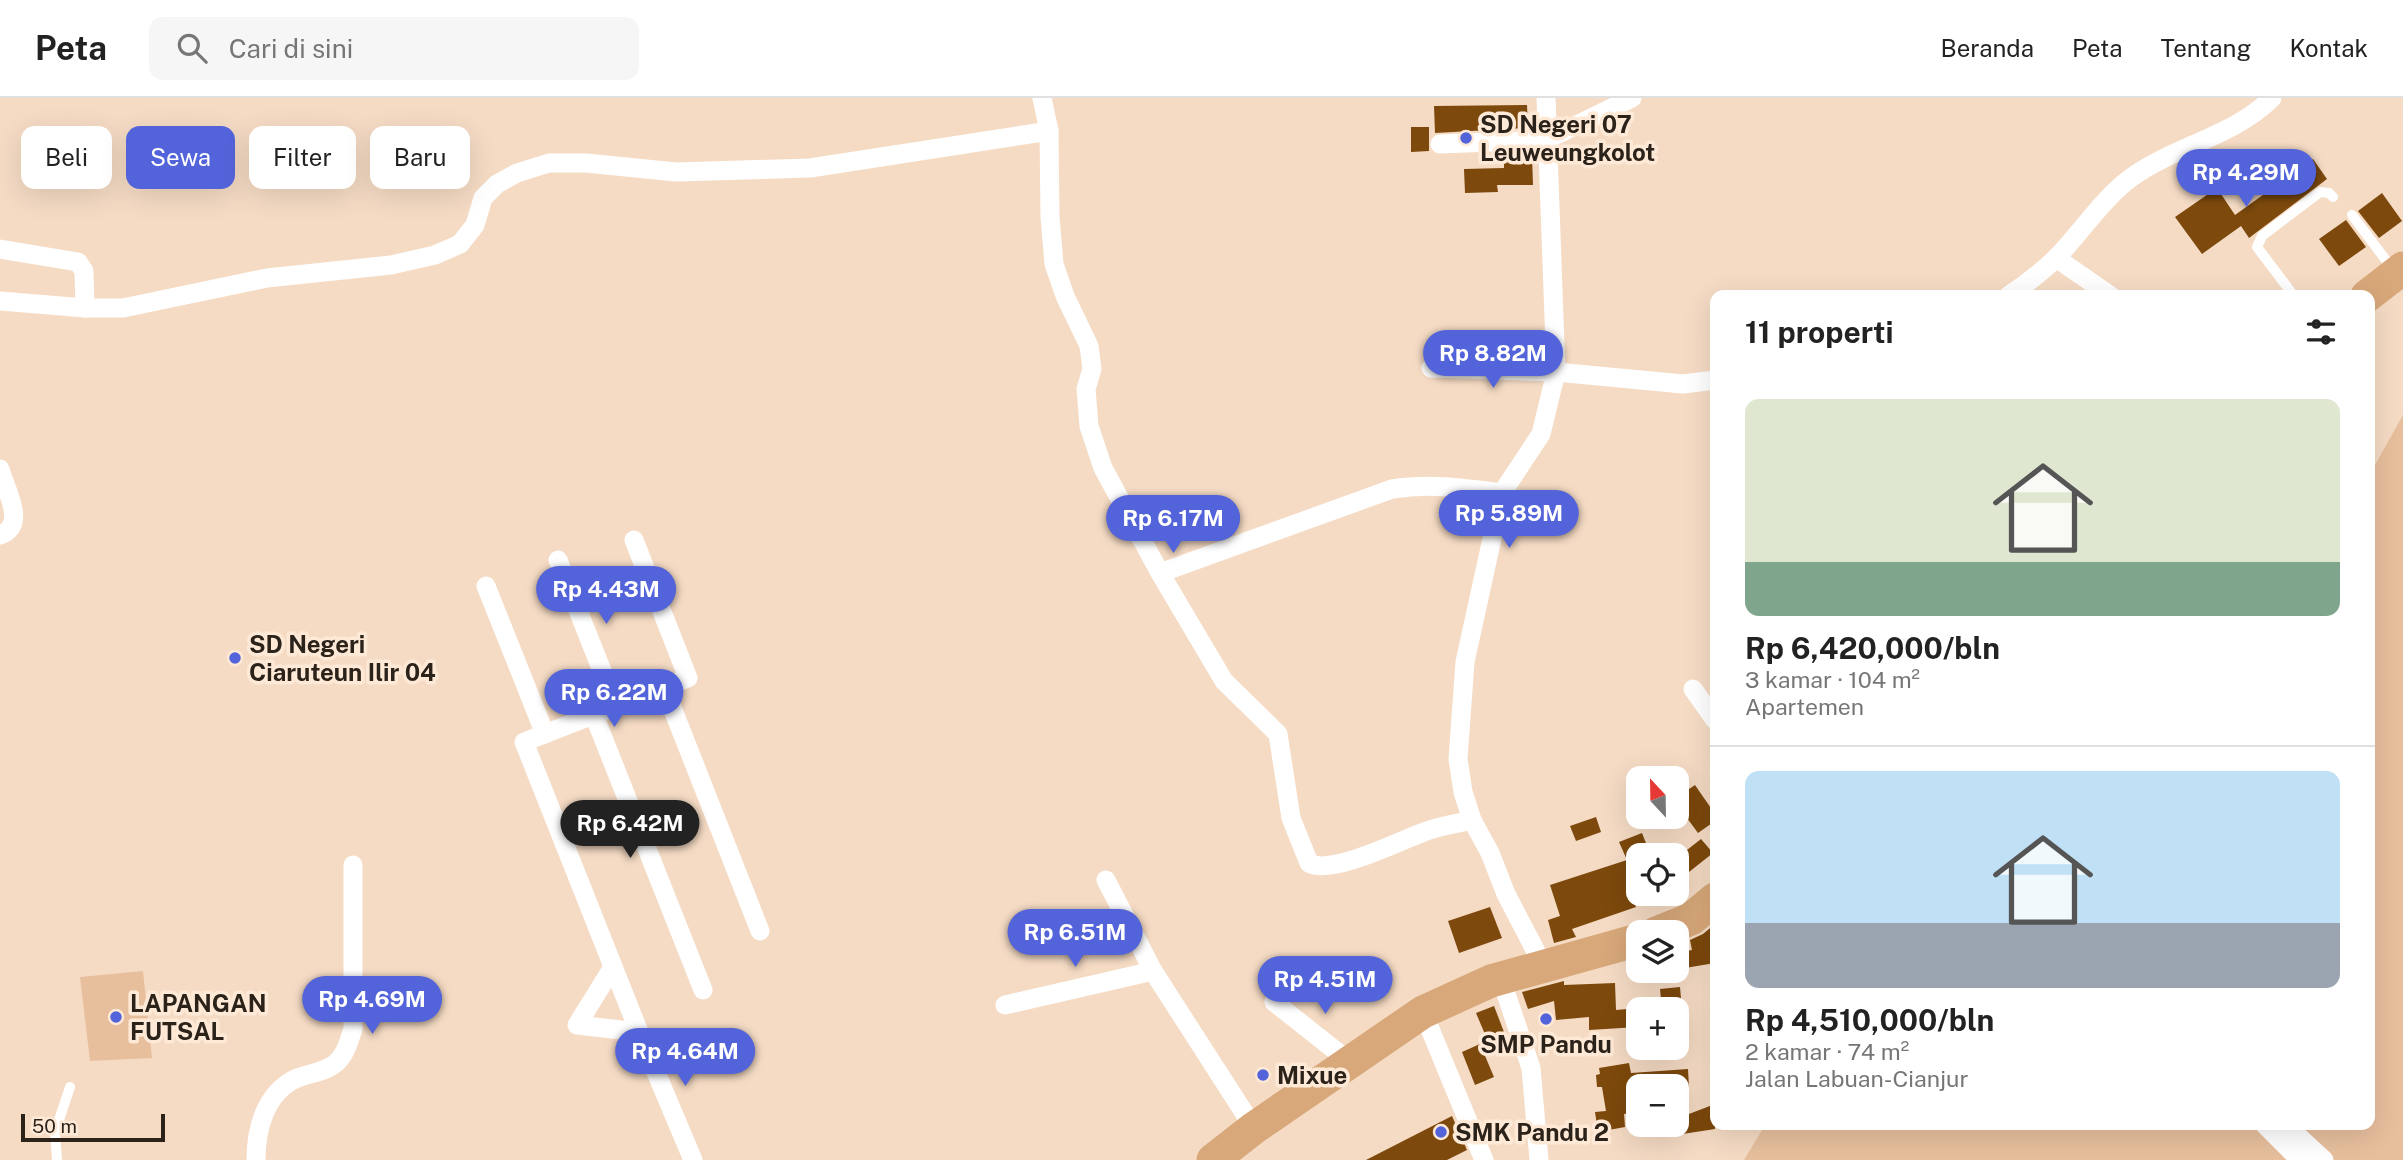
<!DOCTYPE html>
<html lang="id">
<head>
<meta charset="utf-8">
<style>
  :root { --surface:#fff; --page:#f6f6f6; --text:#222; --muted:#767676; --line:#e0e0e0; --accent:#5363d9 }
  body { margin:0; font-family:"Public Sans",sans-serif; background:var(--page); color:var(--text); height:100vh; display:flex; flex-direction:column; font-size:26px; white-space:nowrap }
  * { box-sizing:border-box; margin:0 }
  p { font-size:23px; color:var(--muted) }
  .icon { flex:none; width:38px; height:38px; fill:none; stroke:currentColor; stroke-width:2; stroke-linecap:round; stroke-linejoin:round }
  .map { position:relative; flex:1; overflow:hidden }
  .drawer { position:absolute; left:1710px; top:192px; width:665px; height:840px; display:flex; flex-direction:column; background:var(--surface); border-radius:14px; box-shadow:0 7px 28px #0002 }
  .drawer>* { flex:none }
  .top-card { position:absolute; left:21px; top:28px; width:665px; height:63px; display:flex; gap:14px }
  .needle { width:46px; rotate:338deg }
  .buttons { position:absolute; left:1626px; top:668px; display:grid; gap:14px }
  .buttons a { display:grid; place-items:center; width:63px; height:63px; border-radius:14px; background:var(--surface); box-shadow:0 7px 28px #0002; font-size:35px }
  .scale { position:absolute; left:21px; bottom:18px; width:144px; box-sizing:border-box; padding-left:7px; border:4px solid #2b221a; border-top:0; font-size:19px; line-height:24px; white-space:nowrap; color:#2b221a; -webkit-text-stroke:5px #fee9d7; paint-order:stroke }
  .price { position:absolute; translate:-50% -60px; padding:0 16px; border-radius:24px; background:var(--accent); color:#fff; font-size:23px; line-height:46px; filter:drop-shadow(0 2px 4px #0008) }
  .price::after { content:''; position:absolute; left:50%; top:42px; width:21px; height:16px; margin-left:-10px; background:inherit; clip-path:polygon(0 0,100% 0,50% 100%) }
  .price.current { background:#222; color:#fff }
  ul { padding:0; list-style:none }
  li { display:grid; align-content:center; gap:14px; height:371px; padding:0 35px }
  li+li { border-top:2px solid var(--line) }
  li span { display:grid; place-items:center; height:217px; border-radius:14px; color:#555 }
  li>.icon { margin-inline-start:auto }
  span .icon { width:126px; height:126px; fill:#fffc; stroke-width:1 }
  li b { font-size:30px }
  h2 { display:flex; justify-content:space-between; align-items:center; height:84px; padding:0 35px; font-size:30px }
  .tag { padding:0 24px; border-radius:14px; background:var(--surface); box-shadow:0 7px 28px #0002; font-size:24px; line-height:63px }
  .tag.current { background:var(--accent); color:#fff }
  header { display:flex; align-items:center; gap:42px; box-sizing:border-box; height:98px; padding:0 35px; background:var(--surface); border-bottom:2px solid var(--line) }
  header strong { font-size:33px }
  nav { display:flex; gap:38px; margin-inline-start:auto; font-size:24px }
  .search { width:490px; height:63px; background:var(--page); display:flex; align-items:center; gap:18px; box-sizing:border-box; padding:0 24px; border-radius:14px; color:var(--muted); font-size:26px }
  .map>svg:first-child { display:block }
  .green { fill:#e7bf9d }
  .building { fill:#7d490c }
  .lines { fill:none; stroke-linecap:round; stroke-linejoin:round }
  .service { stroke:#fff; stroke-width:10 }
  .minor { stroke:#fff; stroke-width:19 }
  .trunk { stroke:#d8a87a; stroke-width:33 }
  .poi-dot { fill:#5363d9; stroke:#fee9d7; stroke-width:2.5 }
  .labels { text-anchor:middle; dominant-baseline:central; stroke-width:7; stroke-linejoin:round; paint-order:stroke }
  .poi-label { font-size:24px; font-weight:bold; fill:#2b221a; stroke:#fee9d7; text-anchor:start }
</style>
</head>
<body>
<header>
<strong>Peta</strong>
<div class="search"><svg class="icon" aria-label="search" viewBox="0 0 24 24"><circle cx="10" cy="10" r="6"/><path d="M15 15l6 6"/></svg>Cari di sini</div>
<nav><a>Beranda</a><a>Peta</a><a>Tentang</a><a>Kontak</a></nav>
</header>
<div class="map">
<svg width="2403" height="1062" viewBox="0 0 2403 1062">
  <rect width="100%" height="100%" fill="#f5dbc4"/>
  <g class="green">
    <polygon points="2403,317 2403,1062 1744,1062 1765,1027 2370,1027 2370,376"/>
    <polygon points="143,873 152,960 90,963 80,879"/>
  </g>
  <g class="building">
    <polygon points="1527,7 1528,30 1435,35 1434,8"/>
    <polygon points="1411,29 1429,29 1429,53 1411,54"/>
    <polygon points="1528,55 1532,57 1533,87 1497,87 1498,94 1465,95 1464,71 1504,70 1504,56"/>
    <polygon points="2313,61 2327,81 2249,140 2241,128 2202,156 2175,119 2217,90 2235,117"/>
    <polygon points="2382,95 2402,123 2379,140 2358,113"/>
    <polygon points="2346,122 2366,149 2339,168 2319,141"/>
    <polygon points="1695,687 1715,716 1715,723 1698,735 1676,705 1676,700"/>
    <polygon points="1596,719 1601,734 1576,743 1570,728"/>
    <polygon points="1642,735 1651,758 1638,758 1638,796 1632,799 1636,809 1572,831 1576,839 1554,845 1548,822 1560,818 1550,787 1627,762 1619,744"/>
    <polygon points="1701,741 1713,755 1689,774 1678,759"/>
    <polygon points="1490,809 1502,840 1459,855 1448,823"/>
    <polygon points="1715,826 1715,865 1679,871 1676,855 1692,852 1690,842 1703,836"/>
    <polygon points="1564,883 1564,887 1615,885 1616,912 1638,910 1638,929 1589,932 1589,919 1556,922 1554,903 1528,911 1522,894"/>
    <polygon points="1680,889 1682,912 1662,912 1660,891"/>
    <polygon points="1494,908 1504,934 1487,941 1476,915"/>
    <polygon points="1480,946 1494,979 1475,987 1462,954"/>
    <polygon points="1629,965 1631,975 1688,971 1689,989 1638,989 1638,1014 1624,1016 1625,1029 1598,1034 1595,1014 1606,1013 1602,989 1597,989 1596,977 1600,976 1599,970"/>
    <polygon points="1715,1006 1715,1031 1676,1037 1676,1021"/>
    <polygon points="1452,1018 1467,1052 1447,1062 1366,1062"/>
  </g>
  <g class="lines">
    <g class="service">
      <polyline points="2352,117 2394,173"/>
      <polyline points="2294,198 2257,149 2262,138 2320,94 2329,95 2333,99"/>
      <polyline points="57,1062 55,1034 70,989"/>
    </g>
    <g class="minor">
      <path d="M1042,0L1049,33L1050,119L1054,166L1065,198L1089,248L1092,271L1086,291L1089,328L1103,370L1160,475L1224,583L1278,636L1291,720L1309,765C1331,778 1401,742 1424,734C1439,728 1456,726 1472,722"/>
      <polyline points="1440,46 1546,42 1632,0"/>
      <polyline points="0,151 78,164 84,173 85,210"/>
      <polyline points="2056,160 2111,198"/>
      <path d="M2008,198C2025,187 2044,172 2058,158C2083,132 2103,100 2132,79C2175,48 2234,38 2272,0"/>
      <polyline points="0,203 85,210 123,210 267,180 391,167 435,157 460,146 475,127 483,100 497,86 517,75 549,65 586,65 676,74 810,70 1049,33"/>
      <polyline points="1431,270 1556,274 1683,286 1715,282"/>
      <path d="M0,371C5,391 28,427 0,437"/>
      <polyline points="634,442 688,580 524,644 639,934 693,1062"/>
      <polyline points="558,462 616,608"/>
      <path d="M1160,475L1392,391C1430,385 1464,390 1502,395"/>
      <polyline points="486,488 545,636"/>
      <polyline points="664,589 760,833"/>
      <polyline points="1693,591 1715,622"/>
      <polyline points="594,617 703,892"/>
      <polyline points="1106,782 1153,873 1254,1030"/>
      <polyline points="1543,867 1506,796 1490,755 1472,722 1463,694 1458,661 1465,564 1502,395 1541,336 1556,274 1546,0"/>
      <polyline points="613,869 577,927 639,934"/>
      <polyline points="1501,881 1531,970 1539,1062"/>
      <polyline points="1274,904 1350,964"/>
      <polyline points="1005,907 1153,873"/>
      <polyline points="1423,914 1484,1062"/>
      <polyline points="2265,1027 2300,1062"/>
      <polyline points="2286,1027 2324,1062"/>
      <path d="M256,1062C256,1031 265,996 295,981C308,975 324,975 336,965C346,956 349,943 353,931V767"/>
    </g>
    <g class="trunk">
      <polyline points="2367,198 2403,170"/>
      <polyline points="1656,835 1691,821 1715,801"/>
      <polyline points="1213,1062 1254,1030 1423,914 1491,883 1638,842"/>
    </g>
  </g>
  <g class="poi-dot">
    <circle cx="1466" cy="40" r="7"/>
    <circle cx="235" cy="560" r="7"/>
    <circle cx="116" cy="919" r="7"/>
    <circle cx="1546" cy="921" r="7"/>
    <circle cx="1263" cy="977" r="7"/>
    <circle cx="1441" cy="1034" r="7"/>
  </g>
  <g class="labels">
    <g class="poi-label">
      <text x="1480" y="26">SD Negeri 07<tspan x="1480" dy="28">Leuweungkolot</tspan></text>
      <text x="249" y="546">SD Negeri<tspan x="249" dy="28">Ciaruteun Ilir 04</tspan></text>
      <text x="130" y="905">LAPANGAN<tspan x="130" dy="28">FUTSAL</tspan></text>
      <text x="1546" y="946" text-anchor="middle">SMP Pandu</text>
      <text x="1277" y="977">Mixue</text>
      <text x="1455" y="1034">SMK Pandu 2</text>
    </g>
  </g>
</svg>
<div class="buttons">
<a><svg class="needle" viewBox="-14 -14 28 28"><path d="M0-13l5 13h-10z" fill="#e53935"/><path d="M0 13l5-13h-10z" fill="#767676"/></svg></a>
<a><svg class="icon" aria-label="locate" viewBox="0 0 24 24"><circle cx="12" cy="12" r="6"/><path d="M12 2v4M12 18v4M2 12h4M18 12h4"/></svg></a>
<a><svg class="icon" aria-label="layers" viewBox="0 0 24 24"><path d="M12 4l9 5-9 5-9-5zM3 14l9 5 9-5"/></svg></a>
<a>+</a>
<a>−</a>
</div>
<div class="scale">50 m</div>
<b class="price" style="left:2246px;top:111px">Rp 4.29M</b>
<b class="price" style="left:1493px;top:292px">Rp 8.82M</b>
<b class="price" style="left:1509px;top:452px">Rp 5.89M</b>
<b class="price" style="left:1173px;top:457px">Rp 6.17M</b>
<b class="price" style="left:606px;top:528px">Rp 4.43M</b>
<b class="price" style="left:614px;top:631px">Rp 6.22M</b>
<b class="price current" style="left:630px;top:762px">Rp 6.42M</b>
<b class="price" style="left:1075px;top:871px">Rp 6.51M</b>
<b class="price" style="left:1325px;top:918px">Rp 4.51M</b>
<b class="price" style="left:372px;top:938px">Rp 4.69M</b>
<b class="price" style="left:685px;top:990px">Rp 4.64M</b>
<div class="top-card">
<a class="tag">Beli</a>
<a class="tag current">Sewa</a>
<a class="tag">Filter</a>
<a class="tag">Baru</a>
</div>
<section class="drawer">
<h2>11 properti<svg class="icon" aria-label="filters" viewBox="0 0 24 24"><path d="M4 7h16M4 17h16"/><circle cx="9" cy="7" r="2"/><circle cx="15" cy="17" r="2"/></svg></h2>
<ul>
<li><span style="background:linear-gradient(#dfe7d0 75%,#7fa58c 0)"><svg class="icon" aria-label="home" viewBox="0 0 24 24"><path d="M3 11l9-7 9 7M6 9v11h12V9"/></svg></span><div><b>Rp 6,420,000/bln</b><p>3 kamar · 104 m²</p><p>Apartemen</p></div></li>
<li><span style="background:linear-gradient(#bfe0f5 70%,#9aa5b1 0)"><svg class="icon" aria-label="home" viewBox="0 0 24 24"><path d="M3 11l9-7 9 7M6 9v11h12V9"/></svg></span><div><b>Rp 4,510,000/bln</b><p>2 kamar · 74 m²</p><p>Jalan Labuan-Cianjur</p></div></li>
</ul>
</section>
</div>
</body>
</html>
